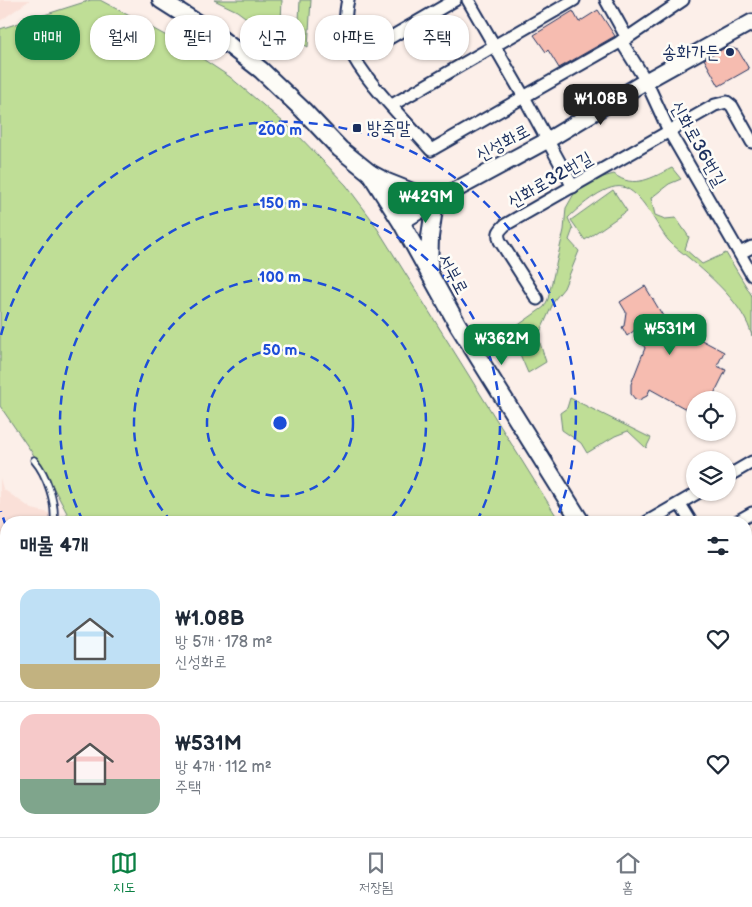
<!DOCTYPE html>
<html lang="ko">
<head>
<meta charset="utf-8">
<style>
  :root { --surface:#fff; --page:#f2f2f3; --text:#1f2937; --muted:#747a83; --line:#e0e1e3; --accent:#0b8043 }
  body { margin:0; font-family:"Balsamiq Sans","Poor Story",sans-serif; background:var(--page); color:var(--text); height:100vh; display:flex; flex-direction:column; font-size:19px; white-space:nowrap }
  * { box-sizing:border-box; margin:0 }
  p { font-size:16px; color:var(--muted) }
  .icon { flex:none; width:28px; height:28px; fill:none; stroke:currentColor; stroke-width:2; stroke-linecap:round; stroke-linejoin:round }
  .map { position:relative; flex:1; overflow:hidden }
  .sheet { position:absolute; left:0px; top:516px; width:752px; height:321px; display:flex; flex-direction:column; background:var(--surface); border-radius:20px 20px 0 0; box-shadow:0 1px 4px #0004 }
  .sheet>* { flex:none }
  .guide { position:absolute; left:15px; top:15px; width:500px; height:45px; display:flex; gap:10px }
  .tools { position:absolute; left:686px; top:391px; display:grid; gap:10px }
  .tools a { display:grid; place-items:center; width:50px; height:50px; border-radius:50%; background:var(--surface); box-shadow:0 1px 4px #0004; font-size:25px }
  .price { position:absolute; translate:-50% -42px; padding:0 11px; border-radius:10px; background:var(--accent); color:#fff; font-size:16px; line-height:32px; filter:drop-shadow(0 1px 2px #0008) }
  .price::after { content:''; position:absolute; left:50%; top:30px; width:15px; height:11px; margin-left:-8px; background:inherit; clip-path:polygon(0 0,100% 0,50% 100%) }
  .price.active { background:#222; color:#fff }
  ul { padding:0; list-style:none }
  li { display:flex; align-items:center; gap:15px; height:125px; padding:0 20px }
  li+li { border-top:1px solid var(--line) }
  li span { display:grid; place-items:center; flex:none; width:140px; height:100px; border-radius:15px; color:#555 }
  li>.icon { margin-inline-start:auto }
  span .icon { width:60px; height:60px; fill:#fffc; stroke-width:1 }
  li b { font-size:21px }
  h2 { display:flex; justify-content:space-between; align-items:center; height:60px; padding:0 20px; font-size:21px }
  .pill { padding:0 18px; border-radius:20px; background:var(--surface); box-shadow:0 1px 4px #0004; font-size:18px; line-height:45px }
  .pill.active { background:var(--accent); color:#fff }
  .tabs { display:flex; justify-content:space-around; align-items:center; height:70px; border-top:1px solid var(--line); background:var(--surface); font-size:14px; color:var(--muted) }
  .tabs a { display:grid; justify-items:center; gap:2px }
  .tabs .active { color:var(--accent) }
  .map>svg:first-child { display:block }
  .built { fill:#fae0d8 }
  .green { fill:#bfde96; stroke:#6d867a }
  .building { fill:#f6bcb0; stroke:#1b2f5e }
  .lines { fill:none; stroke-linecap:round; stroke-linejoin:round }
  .service-casing { stroke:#1b2f5e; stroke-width:9 }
  .minor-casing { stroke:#1b2f5e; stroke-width:15 }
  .tertiary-casing { stroke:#1b2f5e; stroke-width:19 }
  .secondary-casing { stroke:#1b2f5e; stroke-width:20 }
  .path { stroke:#1b2f5e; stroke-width:2; stroke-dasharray:1 4; stroke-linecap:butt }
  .service { stroke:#fdfcf7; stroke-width:5.5 }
  .minor { stroke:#fdfcf7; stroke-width:11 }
  .tertiary { stroke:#fdfcf7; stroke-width:15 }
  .secondary { stroke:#fdfcf7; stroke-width:16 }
  .ring { fill:none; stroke:#1d4ed8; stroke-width:2.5; stroke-dasharray:9 6 }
  .poi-dot { fill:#1b2f5e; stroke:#fdfcf7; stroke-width:2 }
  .labels { text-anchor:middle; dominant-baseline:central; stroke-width:5; stroke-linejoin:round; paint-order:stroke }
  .poi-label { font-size:18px; fill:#1b2f5e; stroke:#fdfcf7; text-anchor:end }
  .street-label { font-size:18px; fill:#1b2f5e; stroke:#fdfcf7 }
  .centre { fill:#1d4ed8; stroke:#fdfcf7; stroke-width:2.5 }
  .ring-label { font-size:15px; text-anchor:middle; font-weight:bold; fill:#1d4ed8; stroke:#fdfcf7; stroke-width:5; stroke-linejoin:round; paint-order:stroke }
</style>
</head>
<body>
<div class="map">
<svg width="752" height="837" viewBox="0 0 752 837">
  <rect width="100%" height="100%" fill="#fcefe9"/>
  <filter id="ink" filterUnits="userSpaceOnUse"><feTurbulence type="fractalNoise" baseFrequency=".02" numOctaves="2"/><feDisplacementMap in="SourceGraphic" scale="10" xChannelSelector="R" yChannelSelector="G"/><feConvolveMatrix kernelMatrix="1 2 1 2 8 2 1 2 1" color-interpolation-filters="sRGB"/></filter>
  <g filter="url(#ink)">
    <g class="built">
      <polygon points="0,0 30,0 0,21"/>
      <polygon points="0,478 3,489 32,509 58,515 57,522 6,522 6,831 28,831 31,837 0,837"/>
    </g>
    <g class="green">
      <polygon points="91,0 100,0 174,40 230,77 296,133 346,185 370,217 397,260 560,522 68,522 67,513 44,470 0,406 0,29"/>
      <polygon points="214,0 282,0 280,43 237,11"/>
      <polygon points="300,0 311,0 308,47 298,41"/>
      <path d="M672,168L681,179L669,184L651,198L655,215L665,219L676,218L689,237L685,249L702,264L726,253L752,296V336C744,305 712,278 689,258C682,252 674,247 668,240C656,225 644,196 626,188C609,180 579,207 568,218L573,229L569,240L579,251L564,288L555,299L538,337L546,362L528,373L510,331L544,307L548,299L564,230L566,208L575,192L603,177L614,174C634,190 653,177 672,168Z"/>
      <polygon points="613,190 627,211 585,240 571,220"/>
      <polygon points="570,398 651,438 646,448 628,431 615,436 587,453 581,443 562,430 560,413 567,408"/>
      <polygon points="28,831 242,831 235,837 31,837"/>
      <polygon points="434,831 514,831 513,837 431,837"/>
    </g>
    <g class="building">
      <polygon points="598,10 615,36 559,68 548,50 546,52 534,35 573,11 579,22"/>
      <polygon points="727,47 738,50 749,69 719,86 704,59"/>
      <polygon points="645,286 666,321 724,352 717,366 726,370 711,400 695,400 695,414 650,389 647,396 639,400 635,399 631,394 631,384 645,348 635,330 627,336 622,327 624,326 626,312 620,302"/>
    </g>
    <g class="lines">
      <g class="service-casing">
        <g id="service">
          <path d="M34,460C47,475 56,503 54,522"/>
          <polyline points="0,657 6,641"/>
          <polyline points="0,706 0,732"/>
          <polyline points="0,757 6,776"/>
          <polyline points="24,831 25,837"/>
        </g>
      </g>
      <g class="minor-casing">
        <g id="minor">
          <path d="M348,0C345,11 344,36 348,46C363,80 406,121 431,150L627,38L683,0"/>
          <polyline points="468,0 524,97 573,187"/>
          <polyline points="606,0 627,38"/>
          <polyline points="621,41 646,81 669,131 752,275"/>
          <polyline points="355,58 455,0"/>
          <polyline points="392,105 574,0"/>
          <polyline points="740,253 752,247"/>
          <path d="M537,299L500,241C497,233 499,231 505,225L715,105L727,102L732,106L752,142"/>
          <polyline points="728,476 752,462"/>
          <polyline points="680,504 691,522"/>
          <polyline points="647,522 699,492"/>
          <polyline points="736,522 752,513"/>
          <polyline points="200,837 204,831"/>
        </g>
      </g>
      <g class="tertiary-casing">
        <polyline id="tertiary" points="401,222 435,201 548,140 646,81 752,22"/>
      </g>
      <g class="secondary-casing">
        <g id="secondary">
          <polyline points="161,0 216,35 261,70 303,110 340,149 370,173 401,222 458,325 581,522"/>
          <polyline points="370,173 387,182 435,201 430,237 429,271"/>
          <polyline points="746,831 749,837"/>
        </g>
      </g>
      <polyline class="path" points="0,823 6,821"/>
      <use href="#service" class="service"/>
      <use href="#minor" class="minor"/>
      <use href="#tertiary" class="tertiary"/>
      <use href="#secondary" class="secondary"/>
    </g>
  </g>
  <g class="ring">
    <circle cx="280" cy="423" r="73"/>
    <path d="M172 522A146 146 0 1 1 388 522"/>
    <path d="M83 521A220 220 0 1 1 477 521"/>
    <path d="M6 526A293 293 0 0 1 1 511M1 335A293 293 0 1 1 556 521"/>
  </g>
  <g class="poi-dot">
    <circle cx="730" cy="52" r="5"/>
    <rect x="352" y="123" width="10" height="10" rx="2.5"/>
  </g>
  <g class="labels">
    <g class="poi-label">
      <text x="720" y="52">송화가든</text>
      <text x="367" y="128" text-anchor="start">방죽말</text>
    </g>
    <g class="street-label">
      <text transform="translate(503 143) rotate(-28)">신성화로</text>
      <text transform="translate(698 144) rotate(61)">신화로36번길</text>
      <text transform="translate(550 180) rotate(-30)">신화로32번길</text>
      <text transform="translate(453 274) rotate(62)">서부로</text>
    </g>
  </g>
  <circle cx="280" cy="423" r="8" class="centre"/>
  <g class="ring-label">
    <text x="280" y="135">200 m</text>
    <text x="280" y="208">150 m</text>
    <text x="280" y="282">100 m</text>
    <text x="280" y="355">50 m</text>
  </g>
</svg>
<div class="tools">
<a><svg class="icon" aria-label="locate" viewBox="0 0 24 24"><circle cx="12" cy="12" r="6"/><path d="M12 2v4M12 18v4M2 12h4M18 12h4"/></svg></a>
<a><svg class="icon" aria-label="layers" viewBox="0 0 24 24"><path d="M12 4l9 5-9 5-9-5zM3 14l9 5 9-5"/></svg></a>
</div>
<b class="price active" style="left:601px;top:126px">₩1.08B</b>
<b class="price" style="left:426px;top:224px">₩429M</b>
<b class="price" style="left:670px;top:356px">₩531M</b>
<b class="price" style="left:502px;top:366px">₩362M</b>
<div class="guide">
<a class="pill active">매매</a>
<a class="pill">월세</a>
<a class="pill">필터</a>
<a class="pill">신규</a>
<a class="pill">아파트</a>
<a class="pill">주택</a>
</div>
<section class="sheet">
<h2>매물 4개<svg class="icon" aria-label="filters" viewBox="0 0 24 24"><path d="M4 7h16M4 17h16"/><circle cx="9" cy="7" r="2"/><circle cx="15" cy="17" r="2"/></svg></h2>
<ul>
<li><span style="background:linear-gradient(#bfe0f5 75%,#c2b280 0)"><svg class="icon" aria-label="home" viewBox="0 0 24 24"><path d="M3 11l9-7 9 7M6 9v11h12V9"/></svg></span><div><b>₩1.08B</b><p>방 5개 · 178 m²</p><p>신성화로</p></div><svg class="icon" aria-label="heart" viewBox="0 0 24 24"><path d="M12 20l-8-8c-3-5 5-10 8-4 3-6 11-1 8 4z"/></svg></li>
<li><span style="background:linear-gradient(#f6c9c9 65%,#7fa58c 0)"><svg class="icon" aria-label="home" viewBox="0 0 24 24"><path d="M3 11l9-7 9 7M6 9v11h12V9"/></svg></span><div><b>₩531M</b><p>방 4개 · 112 m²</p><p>주택</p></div><svg class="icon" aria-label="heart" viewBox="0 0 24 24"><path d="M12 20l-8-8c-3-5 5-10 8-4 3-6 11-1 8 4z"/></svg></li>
</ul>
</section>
</div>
<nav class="tabs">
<a class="active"><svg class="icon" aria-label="map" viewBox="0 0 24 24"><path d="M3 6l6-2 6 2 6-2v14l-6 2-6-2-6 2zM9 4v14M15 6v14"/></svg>지도</a>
<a><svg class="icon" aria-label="saved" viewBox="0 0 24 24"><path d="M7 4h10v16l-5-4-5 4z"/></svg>저장됨</a>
<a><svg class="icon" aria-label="home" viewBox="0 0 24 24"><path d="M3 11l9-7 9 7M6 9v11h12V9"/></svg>홈</a>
</nav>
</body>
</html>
